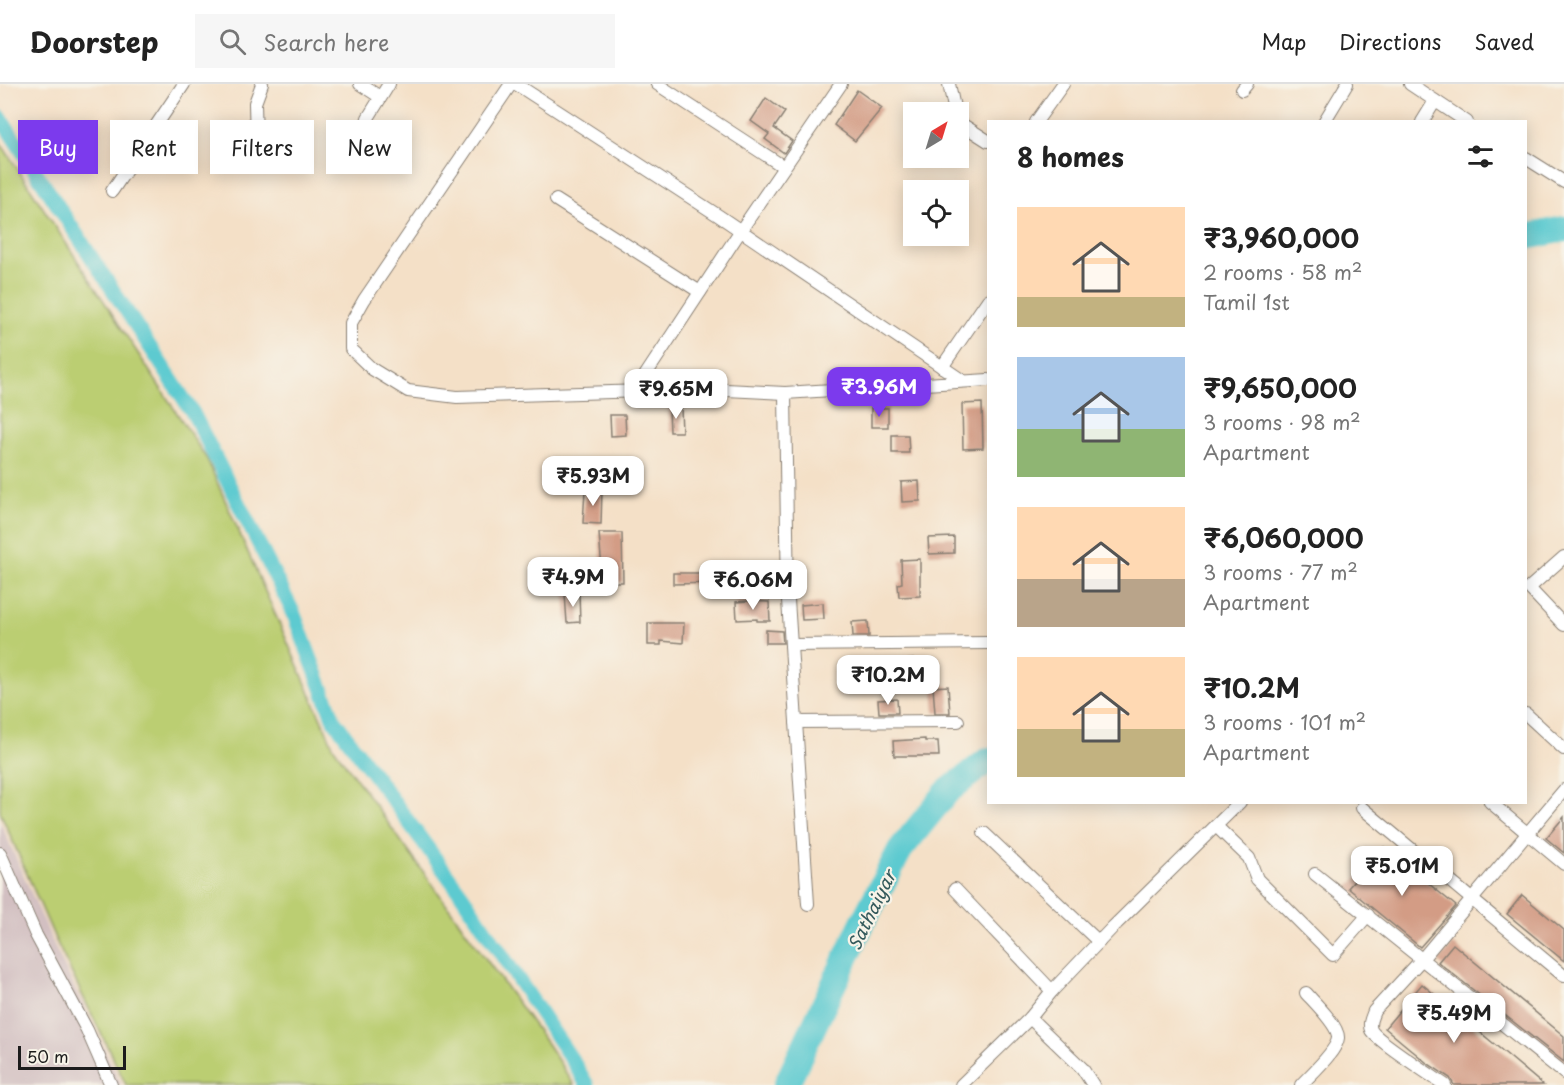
<!DOCTYPE html>
<html lang="en">
<head>
<meta charset="utf-8">
<style>
  :root { --surface:#fff; --page:#f6f6f6; --text:#222; --muted:#767676; --line:#e0e0e0; --accent:#7c3aed }
  body { margin:0; font-family:"Playpen Sans",sans-serif; background:var(--page); color:var(--text); height:100vh; display:flex; flex-direction:column; font-size:22px; white-space:nowrap }
  * { box-sizing:border-box; margin:0 }
  p { font-size:20px; color:var(--muted) }
  .icon { flex:none; width:33px; height:33px; fill:none; stroke:currentColor; stroke-width:2; stroke-linecap:round; stroke-linejoin:round }
  .map { position:relative; flex:1; overflow:hidden }
  .drawer { position:absolute; left:987px; top:36px; width:540px; height:684px; display:flex; flex-direction:column; background:var(--surface); border-radius:0px; box-shadow:0 3px 15px #0003 }
  .drawer>* { flex:none }
  .banner { position:absolute; left:18px; top:36px; width:570px; height:54px; display:flex; gap:12px }
  .needle { width:39px; rotate:38deg }
  .controls { position:absolute; left:903px; top:18px; display:grid; gap:12px }
  .controls a { display:grid; place-items:center; width:66px; height:66px; border-radius:0px; background:var(--surface); box-shadow:0 3px 15px #0003; font-size:30px }
  .scale { position:absolute; left:18px; bottom:15px; width:108px; box-sizing:border-box; padding-left:6px; border:3px solid #1c1c1c; border-top:0; font-size:16px; line-height:21px; white-space:nowrap; color:#1c1c1c; -webkit-text-stroke:4px #f7f3e8; paint-order:stroke }
  .price { position:absolute; translate:-50% -51px; padding:0 14px; border-radius:12px; background:#fff; color:#222; font-size:20px; line-height:39px; filter:drop-shadow(0 2px 3px #0008) }
  .price::after { content:''; position:absolute; left:50%; top:36px; width:18px; height:14px; margin-left:-9px; background:inherit; clip-path:polygon(0 0,100% 0,50% 100%) }
  .price.on { background:var(--accent); color:#fff }
  ul { padding:0; list-style:none }
  li { display:flex; align-items:center; gap:18px; height:150px; padding:0 30px }
  li span { display:grid; place-items:center; flex:none; width:168px; height:120px; border-radius:0px; color:#555 }
  li>.icon { margin-inline-start:auto }
  span .icon { width:72px; height:72px; fill:#fffc; stroke-width:1 }
  li b { font-size:26px }
  h2 { display:flex; justify-content:space-between; align-items:center; height:72px; padding:0 30px; font-size:26px }
  .chip { padding:0 21px; border-radius:0px; background:var(--surface); box-shadow:0 3px 15px #0003; font-size:21px; line-height:54px }
  .chip.on { background:var(--accent); color:#fff }
  header { display:flex; align-items:center; gap:36px; box-sizing:border-box; height:84px; padding:0 30px; background:var(--surface); border-bottom:2px solid var(--line) }
  header strong { font-size:28px }
  nav { display:flex; gap:33px; margin-inline-start:auto; font-size:21px }
  .search { width:420px; height:54px; background:var(--page); display:flex; align-items:center; gap:15px; box-sizing:border-box; padding:0 21px; border-radius:0px; color:var(--muted); font-size:22px }
  .map>svg:first-child { display:block }
  .industrial { fill:#d2bfc1 }
  .green { fill:#bbce72; stroke:#6c7547; stroke-width:1.5 }
  .lines { fill:none; stroke-linecap:round; stroke-linejoin:round }
  .canal { stroke:#5dcad0; stroke-width:15 }
  .river { stroke:#5dcad0; stroke-width:26 }
  .building { fill:#d39c85 }
  .street-casing { stroke:#887e72; stroke-width:14 }
  .street { stroke:#fff; stroke-width:12 }
  .labels { text-anchor:middle; dominant-baseline:central; stroke-width:4.5; stroke-linejoin:round; paint-order:stroke }
  .water-label { font-size:18px; font-style:italic; fill:#33595b; stroke:#f7f3e8 }
</style>
</head>
<body>
<header>
<strong>Doorstep</strong>
<div class="search"><svg class="icon" aria-label="search" viewBox="0 0 24 24"><circle cx="10" cy="10" r="6"/><path d="M15 15l6 6"/></svg>Search here</div>
<nav><a>Map</a><a>Directions</a><a>Saved</a></nav>
</header>
<div class="map">
<svg width="1564" height="1001" viewBox="0 0 1564 1001">
  <rect width="100%" height="100%" fill="#f7f3e8"/>
  <filter id="ink" filterUnits="userSpaceOnUse"><feTurbulence type="fractalNoise" baseFrequency=".0167" numOctaves="2"/><feDisplacementMap in="SourceGraphic" scale="12" xChannelSelector="R" yChannelSelector="G"/><feConvolveMatrix kernelMatrix="1 2 1 2 8 2 1 2 1" color-interpolation-filters="sRGB"/></filter>
  <filter id="wash" filterUnits="userSpaceOnUse"><feTurbulence type="fractalNoise" baseFrequency=".008" numOctaves="4" result="noise"/><feDisplacementMap in="SourceGraphic" scale="24" xChannelSelector="R" yChannelSelector="G"/><feGaussianBlur stdDeviation="1.35" result="paint"/><feColorMatrix in="noise" values="0 0 0 0 0 0 0 0 0 0 0 0 0 0 0 0 0 1.4 0 .05"/><feComposite in="paint" operator="in"/></filter>
  <g filter="url(#wash)">
    <rect width="100%" height="100%" fill="#f4e0c7"/>
    <polygon class="industrial" points="0,737 57,867 122,1001 0,1001"/>
    <polygon class="green" points="0,58 207,375 334,664 548,961 574,1001 126,1001 56,857 0,728"/>
    <g class="lines">
      <polyline class="canal" points="0,33 193,329 293,528 334,636 462,811 574,979 587,1001"/>
      <g class="river">
        <polyline points="1526,153 1564,145"/>
        <polyline points="786,1001 863,838 900,766 947,708 988,676"/>
      </g>
    </g>
    <g id="blocks">
      <g class="building">
        <polygon points="857,6 882,24 855,57 834,41"/>
        <polygon points="766,14 785,28 774,44 792,57 784,69 765,55 769,50 751,37"/>
        <polygon points="982,319 983,364 963,365 962,320"/>
        <polygon points="669,324 681,324 682,348 670,348"/>
        <rect x="871" y="324" width="17" height="19"/>
        <polygon points="610,331 625,331 626,351 611,352"/>
        <polygon points="892,351 908,351 909,369 892,369"/>
        <polygon points="919,397 920,417 902,418 901,398"/>
        <polygon points="602,406 601,440 583,439 585,407"/>
        <polygon points="599,449 622,449 623,498 603,498"/>
        <polygon points="954,453 954,469 929,470 928,454"/>
        <polygon points="920,475 920,512 899,513 898,500 902,499 901,476"/>
        <polygon points="673,489 713,489 713,499 673,500"/>
        <polygon points="579,509 580,538 567,539 565,510"/>
        <polygon points="748,517 769,518 770,537 757,537 757,535 737,536 736,518"/>
        <polygon points="823,519 824,535 802,536 801,521"/>
        <polygon points="868,537 869,552 853,552 852,538"/>
        <polygon points="648,539 684,539 683,559 661,557 661,561 648,561"/>
        <polygon points="766,546 782,547 783,559 766,559"/>
        <polygon points="891,575 891,577 915,575 916,592 875,593 874,576"/>
        <polygon points="948,602 950,629 935,629 933,603"/>
        <polygon points="897,615 898,629 879,629 878,616"/>
        <polygon points="925,655 925,657 938,657 939,672 894,672 893,657"/>
        <polygon points="1564,733 1564,769 1546,754"/>
        <polygon points="1384,763 1456,822 1420,863 1348,804"/>
        <polygon points="1522,811 1564,846 1564,877 1507,830"/>
        <polygon points="1453,860 1564,952 1564,978 1438,878"/>
        <polygon points="1422,900 1511,974 1543,1001 1454,1001 1450,994 1427,979 1385,944"/>
      </g>
    </g>
  </g>
  <g filter="url(#ink)">
    <use href="#blocks" fill-opacity="0" stroke="#887e72" stroke-width="1.5"/>
    <g class="lines">
      <g class="street-casing">
        <g id="street">
          <polyline points="360,0 380,13"/>
          <polyline points="511,0 364,216 351,239 351,265 372,285 408,307 457,313 706,305 785,309 988,296"/>
          <polyline points="516,0 719,132 963,297"/>
          <polyline points="657,0 784,83"/>
          <polyline points="949,0 955,28"/>
          <polyline points="1410,0 1467,38"/>
          <polyline points="1242,6 1247,0"/>
          <polyline points="958,36 963,41 988,57"/>
          <polyline points="1036,38 1063,0"/>
          <polyline points="1324,38 1347,0"/>
          <polyline points="1422,38 1435,17"/>
          <polyline points="256,56 255,19 262,0"/>
          <polyline points="358,71 368,34 389,0"/>
          <polyline points="1526,74 1564,98"/>
          <polyline points="112,107 184,0"/>
          <polyline points="556,116 700,208"/>
          <polyline points="942,283 988,216"/>
          <polyline points="635,307 741,146 841,0"/>
          <polyline points="785,309 788,516 808,820"/>
          <polyline points="1564,473 1529,504 1564,541"/>
          <polyline points="791,561 988,559"/>
          <polyline points="1526,630 1564,665"/>
          <polyline points="796,638 958,637"/>
          <polyline points="1490,718 1564,780"/>
          <polyline points="1362,724 1564,892"/>
          <polyline points="1216,742 1249,774 1257,795 1333,871 1368,831"/>
          <polyline points="984,749 1099,858"/>
          <polyline points="0,769 36,851 87,946 111,1001"/>
          <polyline points="1315,790 1564,989"/>
          <polyline points="955,805 1052,907"/>
          <polyline points="1030,934 1082,984 1093,1001"/>
          <polyline points="961,1001 1030,934 1052,907 1113,843 1240,718"/>
          <path d="M1301,1001C1310,991 1337,967 1338,954C1339,942 1314,918 1306,909"/>
          <path d="M1445,1001C1432,992 1376,956 1371,946C1368,939 1372,933 1374,927L1422,875L1564,706"/>
        </g>
      </g>
      <use href="#street" class="street"/>
    </g>
  </g>
  <g class="labels">
    <g class="water-label">
      <text transform="translate(871 826) rotate(-64)">Sathaiyar</text>
    </g>
  </g>
</svg>
<div class="controls">
<a><svg class="needle" viewBox="-14 -14 28 28"><path d="M0-13l5 13h-10z" fill="#e53935"/><path d="M0 13l5-13h-10z" fill="#767676"/></svg></a>
<a><svg class="icon" aria-label="locate" viewBox="0 0 24 24"><circle cx="12" cy="12" r="6"/><path d="M12 2v4M12 18v4M2 12h4M18 12h4"/></svg></a>
</div>
<div class="scale">50 m</div>
<b class="price on" style="left:879px;top:334px">₹3.96M</b>
<b class="price" style="left:676px;top:336px">₹9.65M</b>
<b class="price" style="left:593px;top:423px">₹5.93M</b>
<b class="price" style="left:573px;top:524px">₹4.9M</b>
<b class="price" style="left:753px;top:527px">₹6.06M</b>
<b class="price" style="left:888px;top:622px">₹10.2M</b>
<b class="price" style="left:1402px;top:813px">₹5.01M</b>
<b class="price" style="left:1454px;top:960px">₹5.49M</b>
<div class="banner">
<a class="chip on">Buy</a>
<a class="chip">Rent</a>
<a class="chip">Filters</a>
<a class="chip">New</a>
</div>
<section class="drawer">
<h2>8 homes<svg class="icon" aria-label="filters" viewBox="0 0 24 24"><path d="M4 7h16M4 17h16"/><circle cx="9" cy="7" r="2"/><circle cx="15" cy="17" r="2"/></svg></h2>
<ul>
<li><span style="background:linear-gradient(#ffd9b3 75%,#c2b280 0)"><svg class="icon" aria-label="home" viewBox="0 0 24 24"><path d="M3 11l9-7 9 7M6 9v11h12V9"/></svg></span><div><b>₹3,960,000</b><p>2 rooms · 58 m²</p><p>Tamil 1st</p></div></li>
<li><span style="background:linear-gradient(#a9c7e8 60%,#8fb573 0)"><svg class="icon" aria-label="home" viewBox="0 0 24 24"><path d="M3 11l9-7 9 7M6 9v11h12V9"/></svg></span><div><b>₹9,650,000</b><p>3 rooms · 98 m²</p><p>Apartment</p></div></li>
<li><span style="background:linear-gradient(#ffd9b3 60%,#b9a48a 0)"><svg class="icon" aria-label="home" viewBox="0 0 24 24"><path d="M3 11l9-7 9 7M6 9v11h12V9"/></svg></span><div><b>₹6,060,000</b><p>3 rooms · 77 m²</p><p>Apartment</p></div></li>
<li><span style="background:linear-gradient(#ffd9b3 60%,#c2b280 0)"><svg class="icon" aria-label="home" viewBox="0 0 24 24"><path d="M3 11l9-7 9 7M6 9v11h12V9"/></svg></span><div><b>₹10.2M</b><p>3 rooms · 101 m²</p><p>Apartment</p></div></li>
</ul>
</section>
</div>
</body>
</html>
